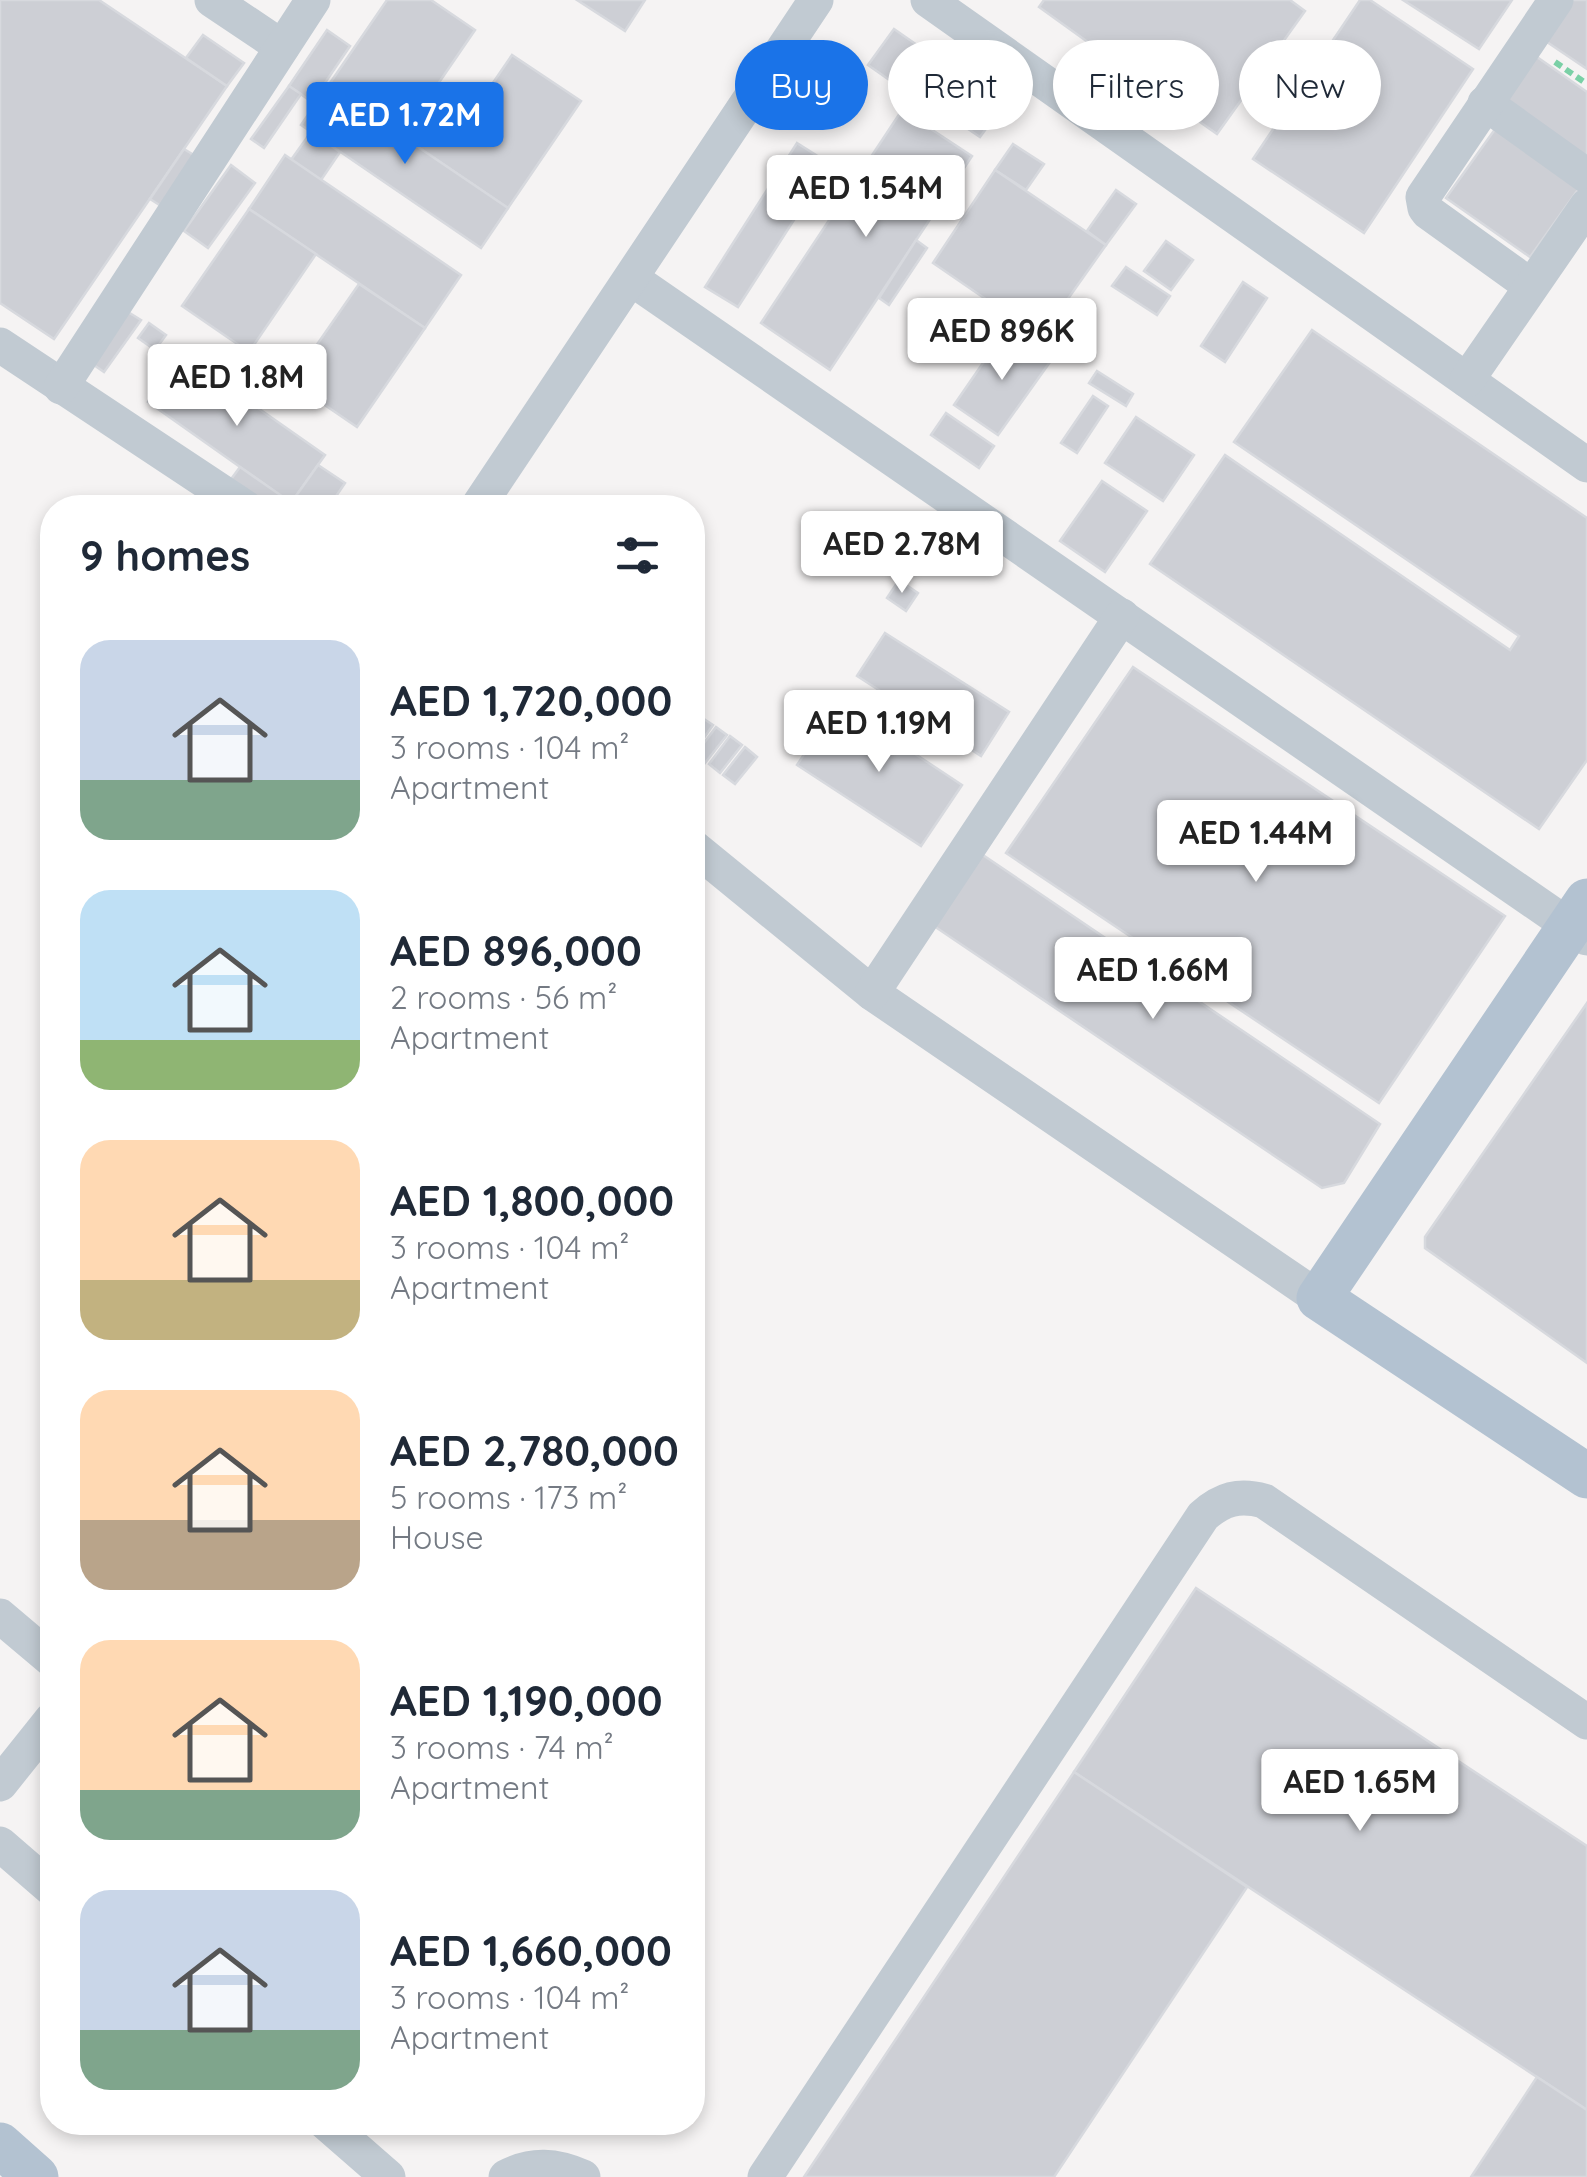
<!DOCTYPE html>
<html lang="en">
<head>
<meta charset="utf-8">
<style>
  :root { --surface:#fff; --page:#f2f2f3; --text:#1f2937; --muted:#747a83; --accent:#1a73e8 }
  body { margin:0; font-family:Quicksand,sans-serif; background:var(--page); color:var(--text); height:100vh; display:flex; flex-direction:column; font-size:38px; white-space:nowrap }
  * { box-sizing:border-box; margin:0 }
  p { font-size:32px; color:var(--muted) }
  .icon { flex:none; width:55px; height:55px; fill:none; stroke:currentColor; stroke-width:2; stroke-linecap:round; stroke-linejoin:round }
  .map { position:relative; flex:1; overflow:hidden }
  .sheet { position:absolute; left:40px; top:495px; width:665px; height:1640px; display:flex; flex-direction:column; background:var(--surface); border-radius:40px; box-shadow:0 5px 15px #0003 }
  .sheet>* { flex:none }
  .banner { position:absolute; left:735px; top:40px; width:700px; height:90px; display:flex; gap:20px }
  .price { position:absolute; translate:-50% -85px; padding:0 22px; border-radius:10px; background:#fff; color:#222; font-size:32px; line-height:65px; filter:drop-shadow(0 2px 5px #0008) }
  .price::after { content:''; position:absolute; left:50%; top:60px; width:30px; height:22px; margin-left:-15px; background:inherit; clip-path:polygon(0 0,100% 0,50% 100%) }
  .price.active { background:var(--accent); color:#fff }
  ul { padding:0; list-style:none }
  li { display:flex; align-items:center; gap:30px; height:250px; padding:0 40px }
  li span { display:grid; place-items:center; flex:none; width:280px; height:200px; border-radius:30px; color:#555 }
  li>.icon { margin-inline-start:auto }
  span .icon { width:120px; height:120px; fill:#fffc; stroke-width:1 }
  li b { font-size:42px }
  h2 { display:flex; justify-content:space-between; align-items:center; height:120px; padding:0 40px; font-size:42px }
  .chip { padding:0 35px; border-radius:45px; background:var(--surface); box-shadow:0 5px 15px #0003; font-size:35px; line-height:90px }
  .chip.active { background:var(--accent); color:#fff }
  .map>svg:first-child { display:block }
  .building { fill:#cdcfd5; stroke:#d7d9de; stroke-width:2.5 }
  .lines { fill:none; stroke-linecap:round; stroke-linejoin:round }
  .path { stroke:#7ad0a6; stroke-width:6; stroke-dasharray:8 5; stroke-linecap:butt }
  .minor { stroke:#c1cad2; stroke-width:35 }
  .major { stroke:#b3c2d1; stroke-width:45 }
</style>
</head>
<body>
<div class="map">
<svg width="1587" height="2177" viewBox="0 0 1587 2177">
  <rect width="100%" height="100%" fill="#f5f3f3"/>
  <g class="building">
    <polygon points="0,0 99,0 227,86 54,339 0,303"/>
    <polygon points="387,0 431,0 475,30 427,100 464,125 512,55 581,101 508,208 328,86"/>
    <polygon points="577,0 645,0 625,31"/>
    <polygon points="1044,0 1290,0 1305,11 1217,134 1170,101 1190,74 1162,53 1142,81 1039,7"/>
    <polygon points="1360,0 1370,0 1473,69 1364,233 1253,159"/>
    <polygon points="1403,0 1512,0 1479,49"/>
    <polygon points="1563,0 1587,0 1587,69 1538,36"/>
    <polygon points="894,29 930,54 905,91 868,65"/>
    <polygon points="327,30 350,46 312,102 289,86"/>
    <polygon points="203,35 244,63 227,86 186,58"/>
    <polygon points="1527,50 1587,92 1587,164 1493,99"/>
    <polygon points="930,54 961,76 936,112 905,91"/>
    <polygon points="289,86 301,94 264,148 251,139"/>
    <polygon points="328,86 508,208 481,248 301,125"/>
    <polygon points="962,98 993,119 980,137 949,116"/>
    <polygon points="902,110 972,156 830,370 761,323"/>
    <polygon points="1498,125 1582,184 1530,257 1446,198"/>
    <polygon points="311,132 340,152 321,180 291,160"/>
    <polygon points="797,143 830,164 738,307 705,287"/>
    <polygon points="1013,144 1044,164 1026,190 995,170"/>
    <polygon points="184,149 205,162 172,213 150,199"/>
    <polygon points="285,155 461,275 425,328 249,209"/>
    <polygon points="231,165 255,183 208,248 184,231"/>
    <polygon points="995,170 1106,245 1041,337 933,263"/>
    <polygon points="1116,190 1136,204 1106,245 1087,231"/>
    <polygon points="249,209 316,254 249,352 182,306"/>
    <polygon points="916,240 927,248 889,305 879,298"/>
    <polygon points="1166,241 1193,260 1171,290 1144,271"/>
    <polygon points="1126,267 1170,296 1157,315 1112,286"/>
    <polygon points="1243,282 1267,298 1225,362 1201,346"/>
    <polygon points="359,284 425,328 357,427 291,382"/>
    <polygon points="128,312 141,320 104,372 91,363"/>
    <polygon points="149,323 166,335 155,350 138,338"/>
    <polygon points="1312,330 1587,518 1587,760 1539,829 1150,564 1225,455 1510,650 1519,636 1234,442"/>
    <polygon points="1005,331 1050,362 998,435 954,405"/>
    <polygon points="182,355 325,455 291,503 148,402"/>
    <polygon points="1097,371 1133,394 1126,406 1089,383"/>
    <polygon points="1093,396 1108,406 1077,453 1061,443"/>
    <polygon points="946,413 994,446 979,468 931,435"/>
    <polygon points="1136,417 1194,455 1163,501 1105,463"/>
    <polygon points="318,465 345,483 328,508 298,508 291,503"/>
    <polygon points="240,467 286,499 280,508 265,508 229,482"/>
    <polygon points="1102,481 1147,511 1105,572 1060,541"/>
    <polygon points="899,580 918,593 906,611 887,598"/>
    <polygon points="885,633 1009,712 981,756 857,676"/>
    <polygon points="1133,667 1505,916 1379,1103 1006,853"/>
    <polygon points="838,703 962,785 921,846 797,765"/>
    <polygon points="701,717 713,725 693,753 692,729"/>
    <polygon points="716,727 727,735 705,763 695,755"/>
    <polygon points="730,736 742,745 720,773 709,764"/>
    <polygon points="745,747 757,757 735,784 723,775"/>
    <polygon points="974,849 1380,1124 1344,1183 1322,1188 925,920"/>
    <polygon points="1587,1003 1587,1363 1425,1248 1425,1237"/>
    <polygon points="1196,1588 1587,1846 1587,2110 1074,1772"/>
    <polygon points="1074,1772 1247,1887 1054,2177 804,2177"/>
    <polygon points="1537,2077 1587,2110 1587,2177 1471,2177"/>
  </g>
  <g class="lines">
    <polyline class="path" points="1555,62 1587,84"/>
    <g class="minor">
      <polyline points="212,0 282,47"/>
      <polyline points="928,0 1587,465"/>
      <polyline points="1485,103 1587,176"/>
      <polyline points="632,279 1587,938"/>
      <polyline points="1531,286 1428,212 1425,208 1423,197 1556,0"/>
      <polyline points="0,345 246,508"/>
      <polyline points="1467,380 1587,206"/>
      <polyline points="61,387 313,0"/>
      <polyline points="477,508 816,0"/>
      <polyline points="692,846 872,993 1319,1298"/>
      <polyline points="872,993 1122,616"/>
      <polyline points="0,1616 52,1660"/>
      <polyline points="0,1784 52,1719"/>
      <polyline points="0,1844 52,1889"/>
      <polyline points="325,2122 388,2177"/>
      <path d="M506,2177C532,2163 556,2165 583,2177"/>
      <path d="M765,2177L1203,1516C1222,1499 1239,1494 1264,1501L1587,1722"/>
    </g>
    <g class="major">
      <polyline points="1587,901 1319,1298 1587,1476"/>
      <polyline points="0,2145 36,2177"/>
    </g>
  </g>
</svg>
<b class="price active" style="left:405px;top:167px">AED 1.72M</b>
<b class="price" style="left:866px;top:240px">AED 1.54M</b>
<b class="price" style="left:1002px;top:383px">AED 896K</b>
<b class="price" style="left:237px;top:429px">AED 1.8M</b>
<b class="price" style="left:902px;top:596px">AED 2.78M</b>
<b class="price" style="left:879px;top:775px">AED 1.19M</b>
<b class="price" style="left:1256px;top:885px">AED 1.44M</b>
<b class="price" style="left:1153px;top:1022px">AED 1.66M</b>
<b class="price" style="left:1360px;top:1834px">AED 1.65M</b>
<div class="banner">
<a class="chip active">Buy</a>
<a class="chip">Rent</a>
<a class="chip">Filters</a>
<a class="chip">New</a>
</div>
<section class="sheet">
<h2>9 homes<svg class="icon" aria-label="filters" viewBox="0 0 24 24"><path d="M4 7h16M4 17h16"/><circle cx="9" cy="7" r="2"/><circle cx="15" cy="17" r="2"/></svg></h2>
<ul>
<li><span style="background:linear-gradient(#c9d6e8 70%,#7fa58c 0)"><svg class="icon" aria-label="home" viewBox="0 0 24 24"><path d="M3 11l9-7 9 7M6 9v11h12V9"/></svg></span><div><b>AED 1,720,000</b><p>3 rooms · 104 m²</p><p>Apartment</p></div></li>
<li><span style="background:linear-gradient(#bfe0f5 75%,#8fb573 0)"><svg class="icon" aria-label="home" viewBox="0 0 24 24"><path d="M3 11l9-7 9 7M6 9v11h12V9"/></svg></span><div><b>AED 896,000</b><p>2 rooms · 56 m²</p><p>Apartment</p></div></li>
<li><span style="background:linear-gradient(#ffd9b3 70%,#c2b280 0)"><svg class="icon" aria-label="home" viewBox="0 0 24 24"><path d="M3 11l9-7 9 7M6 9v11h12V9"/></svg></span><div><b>AED 1,800,000</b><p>3 rooms · 104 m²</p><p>Apartment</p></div></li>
<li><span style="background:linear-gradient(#ffd9b3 65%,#b9a48a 0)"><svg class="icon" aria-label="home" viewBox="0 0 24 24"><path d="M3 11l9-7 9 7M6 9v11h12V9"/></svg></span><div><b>AED 2,780,000</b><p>5 rooms · 173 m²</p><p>House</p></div></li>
<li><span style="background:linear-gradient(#ffd9b3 75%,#7fa58c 0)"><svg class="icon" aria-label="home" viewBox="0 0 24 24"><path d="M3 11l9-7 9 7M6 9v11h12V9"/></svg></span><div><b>AED 1,190,000</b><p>3 rooms · 74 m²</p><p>Apartment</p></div></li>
<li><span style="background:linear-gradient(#c9d6e8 70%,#7fa58c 0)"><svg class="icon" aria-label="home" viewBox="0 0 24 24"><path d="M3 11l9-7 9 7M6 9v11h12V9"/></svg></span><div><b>AED 1,660,000</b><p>3 rooms · 104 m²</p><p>Apartment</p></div></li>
</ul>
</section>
</div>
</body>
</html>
